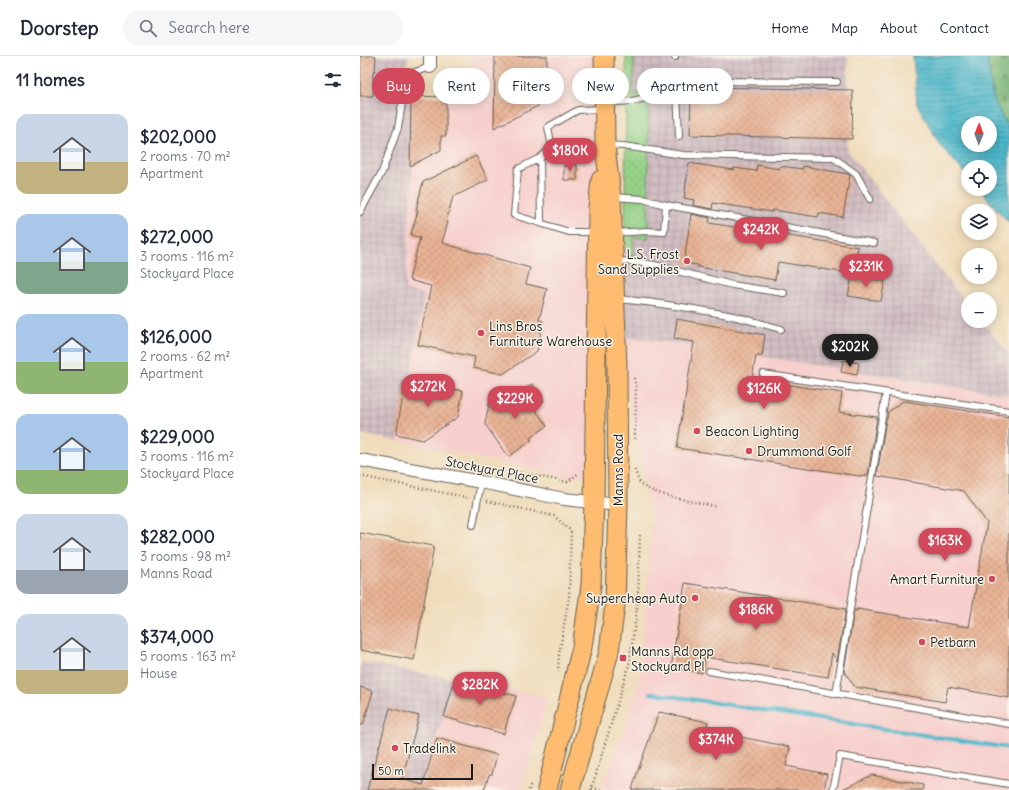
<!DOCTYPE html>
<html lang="en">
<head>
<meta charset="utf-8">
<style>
  :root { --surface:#fff; --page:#f6f6f7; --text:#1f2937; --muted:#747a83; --line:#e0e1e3; --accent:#d1495b }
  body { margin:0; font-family:Delius,sans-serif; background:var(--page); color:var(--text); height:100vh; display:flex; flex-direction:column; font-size:15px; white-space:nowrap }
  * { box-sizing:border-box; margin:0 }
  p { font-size:13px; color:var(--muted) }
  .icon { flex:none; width:22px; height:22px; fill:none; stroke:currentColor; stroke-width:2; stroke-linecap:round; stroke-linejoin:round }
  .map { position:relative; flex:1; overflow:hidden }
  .drawer { display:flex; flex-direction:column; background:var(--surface); width:360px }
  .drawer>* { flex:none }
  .banner { position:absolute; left:12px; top:12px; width:380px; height:36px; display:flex; gap:8px }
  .needle { width:26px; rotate:1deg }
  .buttons { position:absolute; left:601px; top:60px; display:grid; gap:8px }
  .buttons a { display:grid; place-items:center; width:36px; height:36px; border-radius:50%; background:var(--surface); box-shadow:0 2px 10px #0003; font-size:20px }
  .scale { position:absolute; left:12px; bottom:10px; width:101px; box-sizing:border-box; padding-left:4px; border:2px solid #1c1c1c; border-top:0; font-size:11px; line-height:14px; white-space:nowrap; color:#1c1c1c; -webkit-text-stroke:3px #f7f3e8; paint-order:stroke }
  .price { position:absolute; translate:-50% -34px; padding:0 9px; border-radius:14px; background:var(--accent); color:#fff; font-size:13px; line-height:26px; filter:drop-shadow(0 1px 2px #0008) }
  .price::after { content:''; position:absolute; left:50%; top:24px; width:12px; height:9px; margin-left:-6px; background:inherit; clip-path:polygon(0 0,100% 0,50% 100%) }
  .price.current { background:#222; color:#fff }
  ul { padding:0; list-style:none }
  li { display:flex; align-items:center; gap:12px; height:100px; padding:0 16px }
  li span { display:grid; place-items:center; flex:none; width:112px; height:80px; border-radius:12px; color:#555 }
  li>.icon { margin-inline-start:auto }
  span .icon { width:48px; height:48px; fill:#fffc; stroke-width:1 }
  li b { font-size:17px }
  h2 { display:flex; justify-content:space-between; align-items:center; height:48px; padding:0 16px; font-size:17px }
  .pill { padding:0 14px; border-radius:18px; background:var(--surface); box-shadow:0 2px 10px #0003; font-size:14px; line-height:36px }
  .pill.current { background:var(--accent); color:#fff }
  header { display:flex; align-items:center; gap:24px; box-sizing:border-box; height:56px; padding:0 20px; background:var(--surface); border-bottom:1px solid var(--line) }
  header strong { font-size:19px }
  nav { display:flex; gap:22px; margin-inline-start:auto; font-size:14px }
  .search { width:280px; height:36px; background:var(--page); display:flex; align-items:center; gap:10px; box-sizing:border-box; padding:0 14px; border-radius:22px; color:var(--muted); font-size:15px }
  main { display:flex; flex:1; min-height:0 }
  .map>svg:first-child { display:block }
  .built { fill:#f7d0cd }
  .industrial { fill:url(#industrial-grid) }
  .grass { fill:url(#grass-dots); stroke:#587752 }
  .forest { fill:url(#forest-firs); stroke:#4a6848 }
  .water { fill:url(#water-rules); stroke:#356a74; fill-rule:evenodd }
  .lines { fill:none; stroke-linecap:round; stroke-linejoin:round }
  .stream { stroke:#4eb8cb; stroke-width:4 }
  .building { fill:url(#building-cross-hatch) }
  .service-casing { stroke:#665f53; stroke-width:8 }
  .minor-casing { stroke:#665f53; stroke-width:14 }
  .primary-casing { stroke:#665f53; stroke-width:21 }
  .path { stroke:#665f53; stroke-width:2.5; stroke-dasharray:1 3; stroke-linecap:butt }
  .service { stroke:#fff; stroke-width:6 }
  .minor { stroke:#fff; stroke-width:12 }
  .primary { stroke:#fdbc70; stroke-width:19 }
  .poi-dot { fill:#d1495b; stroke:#f7f3e8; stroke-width:1.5 }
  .labels { text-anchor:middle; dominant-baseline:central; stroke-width:3; stroke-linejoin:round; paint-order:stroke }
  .poi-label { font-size:13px; fill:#1c1c1c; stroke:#f7f3e8; text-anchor:start }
  .street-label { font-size:13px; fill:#1c1c1c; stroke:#f7f3e8 }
</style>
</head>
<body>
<header>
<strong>Doorstep</strong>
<div class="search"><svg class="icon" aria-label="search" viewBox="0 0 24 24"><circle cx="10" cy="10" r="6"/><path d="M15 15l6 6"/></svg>Search here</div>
<nav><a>Home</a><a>Map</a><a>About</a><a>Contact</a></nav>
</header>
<main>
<section class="drawer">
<h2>11 homes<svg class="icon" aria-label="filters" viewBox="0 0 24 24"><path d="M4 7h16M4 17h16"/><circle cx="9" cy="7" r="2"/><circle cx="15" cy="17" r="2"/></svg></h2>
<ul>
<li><span style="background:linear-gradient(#c9d6e8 60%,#c2b280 0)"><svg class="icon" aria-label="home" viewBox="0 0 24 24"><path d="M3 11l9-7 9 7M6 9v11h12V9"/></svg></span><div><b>$202,000</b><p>2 rooms · 70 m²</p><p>Apartment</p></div></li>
<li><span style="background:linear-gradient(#a9c7e8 60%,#7fa58c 0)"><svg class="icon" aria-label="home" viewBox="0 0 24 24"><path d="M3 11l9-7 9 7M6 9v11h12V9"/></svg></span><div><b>$272,000</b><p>3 rooms · 116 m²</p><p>Stockyard Place</p></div></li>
<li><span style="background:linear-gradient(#a9c7e8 60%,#8fb573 0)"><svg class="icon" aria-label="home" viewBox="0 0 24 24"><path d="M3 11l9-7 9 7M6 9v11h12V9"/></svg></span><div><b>$126,000</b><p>2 rooms · 62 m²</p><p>Apartment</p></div></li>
<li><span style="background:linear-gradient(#a9c7e8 70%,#8fb573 0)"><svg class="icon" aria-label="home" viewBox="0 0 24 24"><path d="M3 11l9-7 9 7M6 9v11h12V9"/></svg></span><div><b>$229,000</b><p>3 rooms · 116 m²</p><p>Stockyard Place</p></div></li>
<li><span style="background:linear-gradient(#c9d6e8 70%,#9aa5b1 0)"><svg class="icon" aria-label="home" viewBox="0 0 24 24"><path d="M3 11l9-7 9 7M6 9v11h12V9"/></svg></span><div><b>$282,000</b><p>3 rooms · 98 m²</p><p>Manns Road</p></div></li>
<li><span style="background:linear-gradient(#c9d6e8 70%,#c2b280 0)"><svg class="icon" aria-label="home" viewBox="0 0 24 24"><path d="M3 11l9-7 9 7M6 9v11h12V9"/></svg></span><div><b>$374,000</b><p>5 rooms · 163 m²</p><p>House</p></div></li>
</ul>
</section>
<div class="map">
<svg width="649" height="734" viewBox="0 0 649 734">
  <defs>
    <pattern id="industrial-grid" width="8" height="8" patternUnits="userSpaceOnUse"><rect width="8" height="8" fill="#d2bec3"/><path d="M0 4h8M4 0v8" fill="none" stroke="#b4a3a7"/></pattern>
    <pattern id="grass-dots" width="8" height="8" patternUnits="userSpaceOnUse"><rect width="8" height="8" fill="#95d288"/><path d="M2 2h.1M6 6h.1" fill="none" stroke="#80b475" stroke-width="1.8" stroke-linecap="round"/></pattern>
    <pattern id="forest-firs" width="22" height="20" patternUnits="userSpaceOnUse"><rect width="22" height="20" fill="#78b474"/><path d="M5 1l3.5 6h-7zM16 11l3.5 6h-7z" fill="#62925e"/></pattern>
    <pattern id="water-rules" width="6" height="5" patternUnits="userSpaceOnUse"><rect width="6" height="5" fill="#4eb8cb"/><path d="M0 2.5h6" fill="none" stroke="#4095a4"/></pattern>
    <pattern id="building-cross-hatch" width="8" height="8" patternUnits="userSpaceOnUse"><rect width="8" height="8" fill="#e9b394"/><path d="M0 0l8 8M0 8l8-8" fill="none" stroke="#c7997f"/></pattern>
  </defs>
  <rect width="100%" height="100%" fill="#f7f3e8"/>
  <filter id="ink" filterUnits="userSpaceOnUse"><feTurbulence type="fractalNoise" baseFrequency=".025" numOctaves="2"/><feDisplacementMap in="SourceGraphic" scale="8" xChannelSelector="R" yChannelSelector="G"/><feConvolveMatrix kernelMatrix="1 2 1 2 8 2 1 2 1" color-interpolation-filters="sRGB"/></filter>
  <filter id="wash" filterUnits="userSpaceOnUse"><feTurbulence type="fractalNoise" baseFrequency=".012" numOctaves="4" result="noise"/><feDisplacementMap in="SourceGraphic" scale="16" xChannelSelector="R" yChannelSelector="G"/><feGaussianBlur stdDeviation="0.9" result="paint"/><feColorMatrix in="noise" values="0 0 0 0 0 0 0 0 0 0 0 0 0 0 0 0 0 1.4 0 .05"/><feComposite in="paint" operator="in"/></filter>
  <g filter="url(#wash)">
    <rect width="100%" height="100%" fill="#f0dcba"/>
    <g class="built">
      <polygon points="110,0 233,0 237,49 235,150 232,418 208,421 38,385 65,240 45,234 57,40 108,42 120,22"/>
      <polygon points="258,280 314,287 649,339 649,734 240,734 272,654 281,612 292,465"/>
      <polygon points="95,623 188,641 161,734 59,734"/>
    </g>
    <g class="industrial">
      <polygon points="0,0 49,0 42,23 57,40 45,234 65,239 38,385 0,378"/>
      <polygon points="274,0 488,0 488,95 586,222 608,249 608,265 622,265 649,298 649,339 314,287 258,280 256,193 265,193 273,200 274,181 288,183 288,34 273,40"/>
      <polygon points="0,606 95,623 59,734 0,734"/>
    </g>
    <polygon class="grass" points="266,0 274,0 273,39 289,34 288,183 274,181 273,200 265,193"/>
    <polygon class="forest" points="627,0 649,0 649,74 633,42"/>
    <path class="water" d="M553,0H627L633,42L649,74V167L619,133H630V111H608V121L580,89L557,48ZM608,67H630V89H608Z"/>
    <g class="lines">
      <polyline class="stream" points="291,637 649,692"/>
    </g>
    <g id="blocks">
      <g class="building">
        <polygon points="0,0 16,0 15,15 13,15 13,40 0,40"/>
        <polygon points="135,0 187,0 186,46 134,72"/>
        <polygon points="350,31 493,34 492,83 330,79 331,36 350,36"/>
        <polygon points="51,40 86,41 86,80 81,80 81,94 50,110"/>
        <polygon points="116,100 128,124 93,141 86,166 88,166 82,187 170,212 166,228 187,233 179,264 183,265 177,295 143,318 113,312 115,301 58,289 71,230 49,224 60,182 51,179 58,154 56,154 63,126"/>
        <polygon points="329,107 374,114 374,112 396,115 397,109 419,113 420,110 443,113 443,110 488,118 490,119 483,161 459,157 458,161 413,154 412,156 353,147 352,153 333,149 334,144 324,142"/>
        <rect x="204" y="109" width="13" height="15"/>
        <polygon points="331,158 350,162 349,167 498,191 494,218 418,206 415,224 338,211 338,209 324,207"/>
        <polygon points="492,220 525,225 521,245 488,240"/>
        <polygon points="317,263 405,279 402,300 396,300 392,323 482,337 479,356 517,361 508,419 506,419 506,421 317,392 334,286 314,283"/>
        <polygon points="483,304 499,307 497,319 481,316"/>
        <polygon points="63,322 90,327 89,332 103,335 98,361 63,384 36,378 46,324 62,327"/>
        <polygon points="172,328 184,345 174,352 187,370 170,382 172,384 148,401 125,368 130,343 145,346"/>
        <polygon points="543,345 649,361 649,642 588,631 585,646 495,631 484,615 494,554 497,555 497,553 609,571 627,467 604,435 517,420 526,363 527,363 528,356"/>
        <polygon points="0,477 74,490 54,604 0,594"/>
        <polygon points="325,527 486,553 477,605 472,597 468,621 345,601 342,617 311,612"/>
        <polygon points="95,623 156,640 150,659 149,659 144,678 84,661"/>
        <polygon points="0,631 13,635 3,669 0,669"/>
        <polygon points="30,652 59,660 42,723 63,729 77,682 137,699 132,718 129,719 124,734 7,734"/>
        <polygon points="299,656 348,666 346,674 430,691 426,710 467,718 464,734 272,734 276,720"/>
        <polygon points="512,719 563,729 563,734 481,734"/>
      </g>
    </g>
  </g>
  <g filter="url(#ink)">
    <use href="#blocks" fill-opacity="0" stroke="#665f53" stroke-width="1"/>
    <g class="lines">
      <g class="service-casing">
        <g id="service">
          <polyline points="315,1 315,0"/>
          <polyline points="317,35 347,25 477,26"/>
          <polyline points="247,47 272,45 317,35 319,80"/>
          <polyline points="247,89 263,90 323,99 474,102 496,118 510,143"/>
          <polyline points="180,102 192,91 188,71 218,54 242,53"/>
          <polyline points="253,141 283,143 306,149 514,187"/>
          <polyline points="0,156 22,116 38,72 46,23 49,18 70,11"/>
          <polyline points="181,167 180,102 158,113 154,159 209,176 236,176"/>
          <polyline points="254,177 287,175 304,176 306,149"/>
          <polyline points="255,206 272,205 294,209 372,229 424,237"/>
          <path d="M256,243C293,246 331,252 368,259C386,263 403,268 421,273"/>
          <polyline points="403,318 649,355"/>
          <polyline points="113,469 121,426"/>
          <polyline points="349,615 649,668"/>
          <polyline points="476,638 526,337"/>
          <polyline points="473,734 480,700 649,728"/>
        </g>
      </g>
      <g class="minor-casing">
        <g id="minor">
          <polyline points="70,11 70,0"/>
          <polyline points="0,404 121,426 204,443 258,449"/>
        </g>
      </g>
      <g class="primary-casing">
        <g id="primary">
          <polyline points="187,734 222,591 231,529 234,446 238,152 241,124"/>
          <polyline points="210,734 249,596 255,548 258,449 257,311 251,141 245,89 244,0"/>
        </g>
      </g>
      <g class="path">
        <polyline points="274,322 276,331 275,383"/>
        <path d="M275,414C276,418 278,424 281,428C294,440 338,446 357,451"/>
        <polyline points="152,415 207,426 219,417"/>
        <polyline points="0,420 110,442"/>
        <polyline points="127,445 194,460 211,475 209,541 199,598 198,616"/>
        <polyline points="232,732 243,734"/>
        <polyline points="169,734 171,727"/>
        <polyline points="231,734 269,609 278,545 280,477"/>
      </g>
      <use href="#service" class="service"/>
      <use href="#minor" class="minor"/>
      <use href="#primary" class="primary"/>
    </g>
  </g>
  <g class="poi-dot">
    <circle cx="327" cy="205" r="4"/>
    <circle cx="121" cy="277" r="4"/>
    <circle cx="337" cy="375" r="4"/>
    <circle cx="389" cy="395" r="4"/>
    <circle cx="632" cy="523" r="4"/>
    <circle cx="335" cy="542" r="4"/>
    <circle cx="562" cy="586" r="4"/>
    <rect x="259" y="598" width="8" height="8" rx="2"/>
    <circle cx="35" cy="692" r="4"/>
  </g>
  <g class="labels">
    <g class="poi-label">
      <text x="319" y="198" text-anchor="end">L.S. Frost<tspan x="319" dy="15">Sand Supplies</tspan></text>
      <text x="129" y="270">Lins Bros<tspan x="129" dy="15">Furniture Warehouse</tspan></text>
      <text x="345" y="375">Beacon Lighting</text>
      <text x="397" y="395">Drummond Golf</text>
      <text x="624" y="523" text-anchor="end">Amart Furniture</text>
      <text x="327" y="542" text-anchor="end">Supercheap Auto</text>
      <text x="570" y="586">Petbarn</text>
      <text x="271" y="595">Manns Rd opp<tspan x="271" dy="15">Stockyard Pl</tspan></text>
      <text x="43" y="692">Tradelink</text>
    </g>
    <g class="street-label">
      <text transform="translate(132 414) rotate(11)">Stockyard Place</text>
      <text transform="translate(258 414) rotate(-90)">Manns Road</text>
    </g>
  </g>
</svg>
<div class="buttons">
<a><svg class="needle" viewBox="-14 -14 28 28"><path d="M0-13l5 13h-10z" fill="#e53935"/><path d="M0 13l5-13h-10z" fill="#747a83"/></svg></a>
<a><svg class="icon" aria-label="locate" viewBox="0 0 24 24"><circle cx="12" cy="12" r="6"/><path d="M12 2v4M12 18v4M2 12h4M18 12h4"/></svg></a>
<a><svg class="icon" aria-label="layers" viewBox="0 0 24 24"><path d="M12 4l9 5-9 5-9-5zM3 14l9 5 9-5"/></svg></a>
<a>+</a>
<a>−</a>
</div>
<div class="scale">50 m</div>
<b class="price" style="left:210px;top:116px">$180K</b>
<b class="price" style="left:401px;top:195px">$242K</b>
<b class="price" style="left:506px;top:232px">$231K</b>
<b class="price current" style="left:490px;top:312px">$202K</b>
<b class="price" style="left:68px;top:352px">$272K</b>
<b class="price" style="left:404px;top:354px">$126K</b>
<b class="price" style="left:155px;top:364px">$229K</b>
<b class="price" style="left:585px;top:506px">$163K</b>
<b class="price" style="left:396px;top:575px">$186K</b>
<b class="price" style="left:120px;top:650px">$282K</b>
<b class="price" style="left:356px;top:705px">$374K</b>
<div class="banner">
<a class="pill current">Buy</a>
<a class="pill">Rent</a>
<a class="pill">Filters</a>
<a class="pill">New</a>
<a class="pill">Apartment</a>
</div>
</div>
</main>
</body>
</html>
